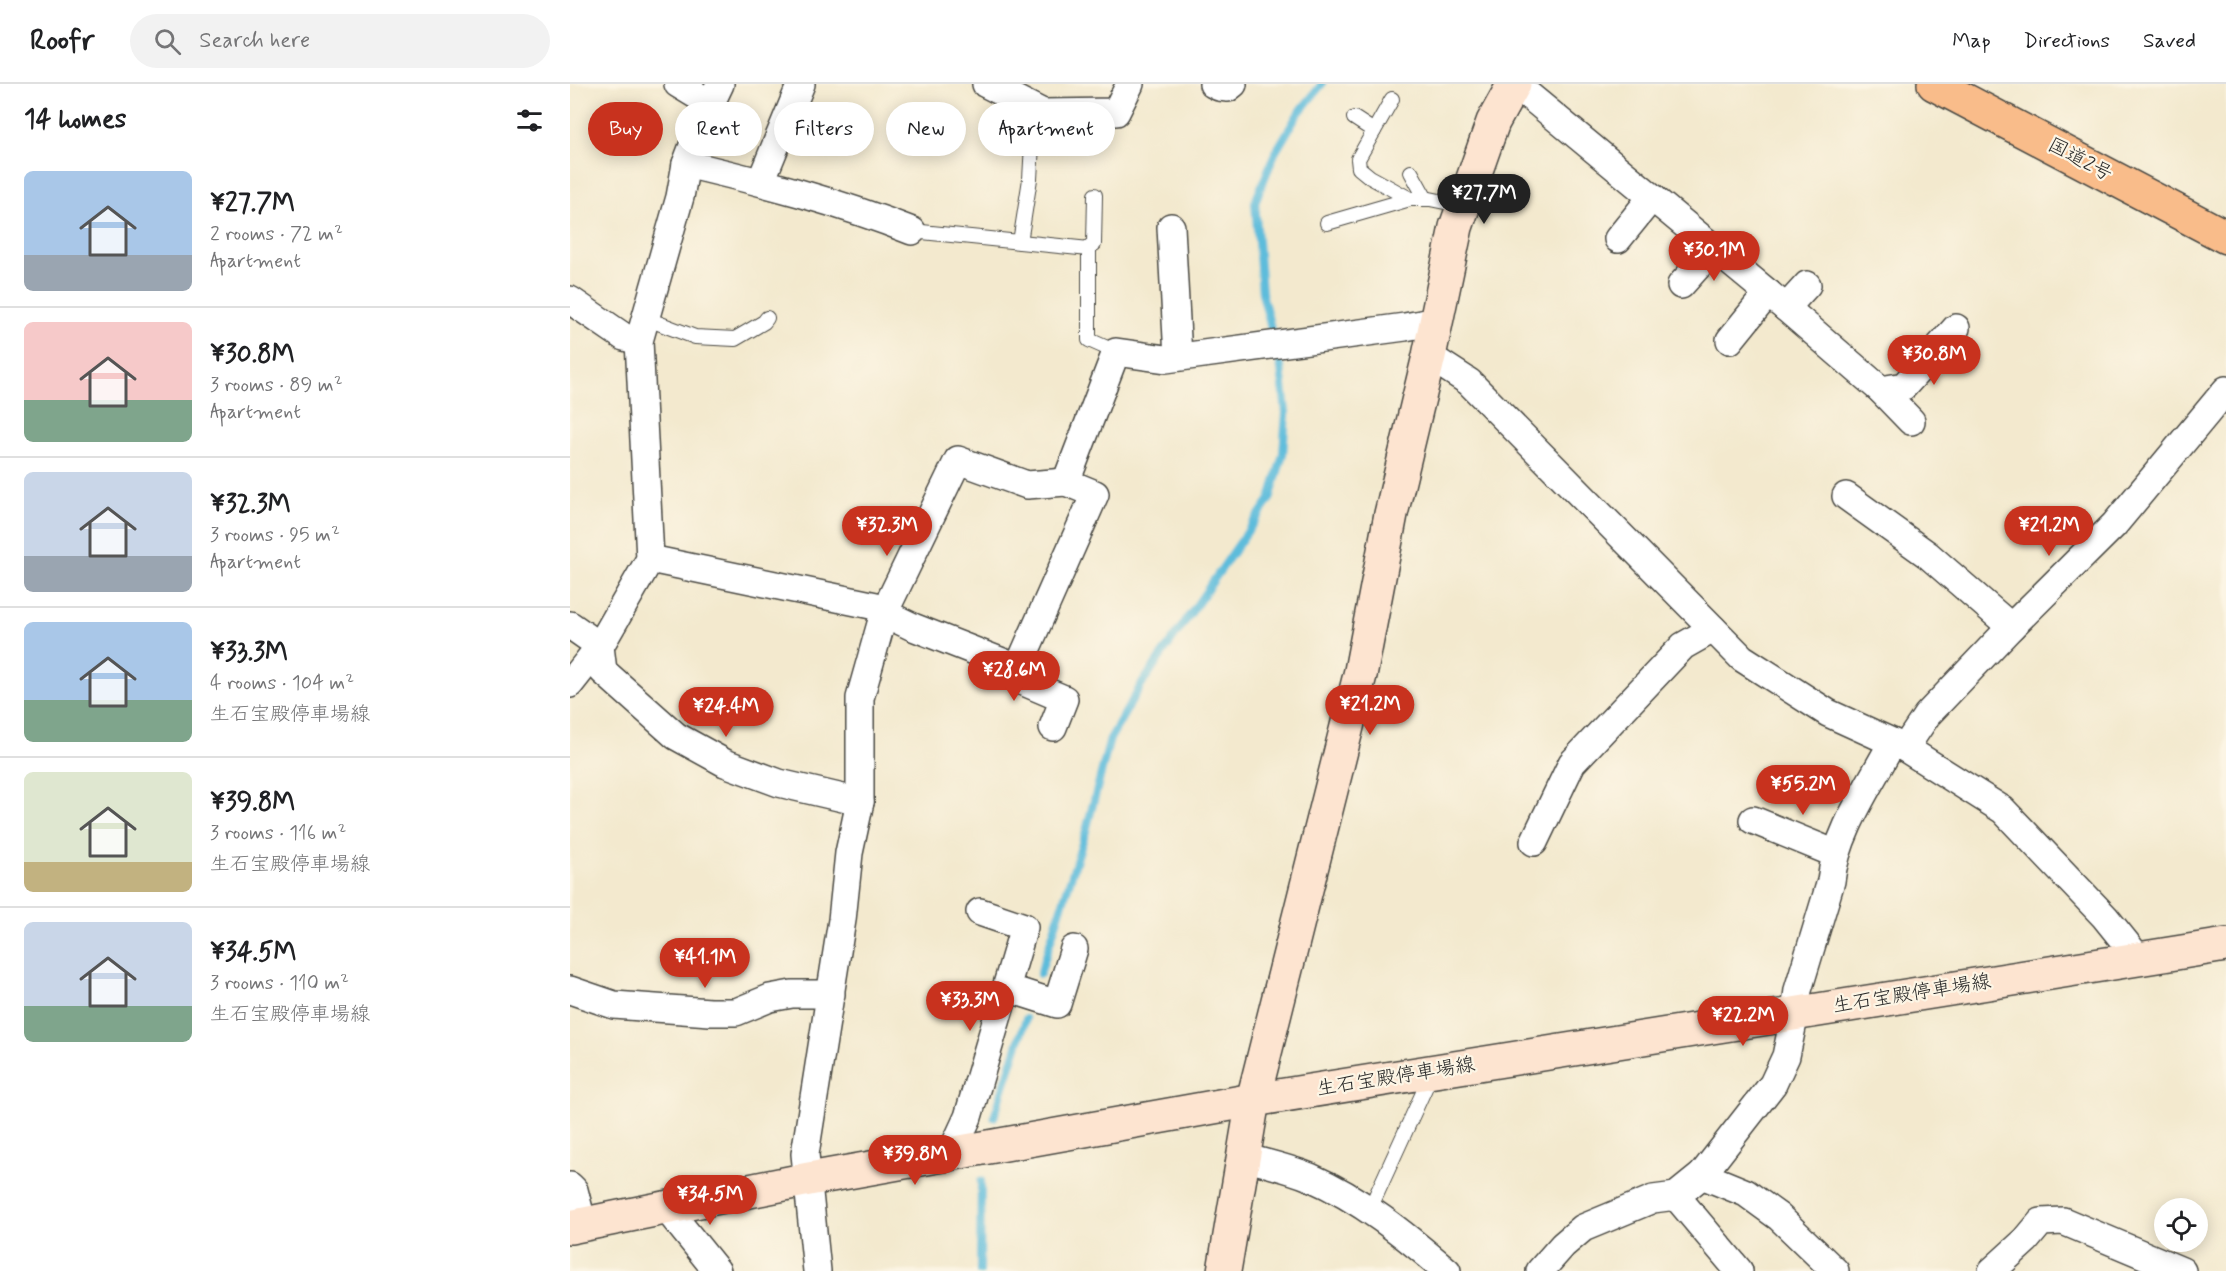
<!DOCTYPE html>
<html lang="en">
<head>
<meta charset="utf-8">
<style>
  :root { --surface:#fff; --page:#f2f2f2; --text:#202124; --muted:#757577; --line:#e0e0e0; --accent:#c8321e }
  body { margin:0; font-family:Mynerve,"Klee One",sans-serif; background:var(--page); color:var(--text); height:100vh; display:flex; flex-direction:column; font-size:22px; white-space:nowrap }
  * { box-sizing:border-box; margin:0 }
  p { font-size:20px; color:var(--muted) }
  .icon { flex:none; width:33px; height:33px; fill:none; stroke:currentColor; stroke-width:2; stroke-linecap:round; stroke-linejoin:round }
  .map { position:relative; flex:1; overflow:hidden }
  .panel { display:flex; flex-direction:column; background:var(--surface); width:570px }
  .panel>* { flex:none }
  .hud { position:absolute; left:18px; top:18px; width:570px; height:54px; display:flex; gap:12px }
  .fabs { position:absolute; left:1584px; top:1114px; display:grid; gap:12px }
  .fabs a { display:grid; place-items:center; width:54px; height:54px; border-radius:50%; background:var(--surface); box-shadow:0 3px 15px #0003; font-size:30px }
  .price { position:absolute; translate:-50% -51px; padding:0 14px; border-radius:21px; background:var(--accent); color:#fff; font-size:20px; line-height:39px; filter:drop-shadow(0 2px 3px #0008) }
  .price::after { content:''; position:absolute; left:50%; top:36px; width:18px; height:14px; margin-left:-9px; background:inherit; clip-path:polygon(0 0,100% 0,50% 100%) }
  .price.selected { background:#222; color:#fff }
  ul { padding:0; list-style:none }
  li { display:flex; align-items:center; gap:18px; height:150px; padding:0 24px }
  li+li { border-top:2px solid var(--line) }
  li span { display:grid; place-items:center; flex:none; width:168px; height:120px; border-radius:9px; color:#555 }
  li>.icon { margin-inline-start:auto }
  span .icon { width:72px; height:72px; fill:#fffc; stroke-width:1 }
  li b { font-size:26px }
  h2 { display:flex; justify-content:space-between; align-items:center; height:72px; padding:0 24px; font-size:26px }
  .pill { padding:0 21px; border-radius:27px; background:var(--surface); box-shadow:0 3px 15px #0003; font-size:21px; line-height:54px }
  .pill.selected { background:var(--accent); color:#fff }
  header { display:flex; align-items:center; gap:36px; box-sizing:border-box; height:84px; padding:0 30px; background:var(--surface); border-bottom:2px solid var(--line) }
  header strong { font-size:28px }
  nav { display:flex; gap:33px; margin-inline-start:auto; font-size:21px }
  .search { width:420px; height:54px; background:var(--page); display:flex; align-items:center; gap:15px; box-sizing:border-box; padding:0 21px; border-radius:33px; color:var(--muted); font-size:22px }
  main { display:flex; flex:1; min-height:0 }
  .map>svg:first-child { display:block }
  .lines { fill:none; stroke-linecap:round; stroke-linejoin:round }
  .stream { stroke:#5dbcdb; stroke-width:8 }
  .lane-casing { stroke:#494843; stroke-width:16 }
  .street-casing { stroke:#494843; stroke-width:30 }
  .secondary-casing { stroke:#494843; stroke-width:36 }
  .highway-casing { stroke:#494843; stroke-width:36 }
  .lane { stroke:#fff; stroke-width:14 }
  .street { stroke:#fff; stroke-width:27 }
  .secondary { stroke:#fde4d0; stroke-width:33 }
  .highway { stroke:#f9bc8a; stroke-width:33 }
  .labels { text-anchor:middle; dominant-baseline:central; stroke-width:4.5; stroke-linejoin:round; paint-order:stroke }
  .street-label { font-size:20px; fill:#2b2b2b; stroke:#fcf5e5 }
</style>
</head>
<body>
<header>
<strong>Roofr</strong>
<div class="search"><svg class="icon" aria-label="search" viewBox="0 0 24 24"><circle cx="10" cy="10" r="6"/><path d="M15 15l6 6"/></svg>Search here</div>
<nav><a>Map</a><a>Directions</a><a>Saved</a></nav>
</header>
<main>
<section class="panel">
<h2>14 homes<svg class="icon" aria-label="filters" viewBox="0 0 24 24"><path d="M4 7h16M4 17h16"/><circle cx="9" cy="7" r="2"/><circle cx="15" cy="17" r="2"/></svg></h2>
<ul>
<li><span style="background:linear-gradient(#a9c7e8 70%,#9aa5b1 0)"><svg class="icon" aria-label="home" viewBox="0 0 24 24"><path d="M3 11l9-7 9 7M6 9v11h12V9"/></svg></span><div><b>¥27.7M</b><p>2 rooms · 72 m²</p><p>Apartment</p></div></li>
<li><span style="background:linear-gradient(#f6c9c9 65%,#7fa58c 0)"><svg class="icon" aria-label="home" viewBox="0 0 24 24"><path d="M3 11l9-7 9 7M6 9v11h12V9"/></svg></span><div><b>¥30.8M</b><p>3 rooms · 89 m²</p><p>Apartment</p></div></li>
<li><span style="background:linear-gradient(#c9d6e8 70%,#9aa5b1 0)"><svg class="icon" aria-label="home" viewBox="0 0 24 24"><path d="M3 11l9-7 9 7M6 9v11h12V9"/></svg></span><div><b>¥32.3M</b><p>3 rooms · 95 m²</p><p>Apartment</p></div></li>
<li><span style="background:linear-gradient(#a9c7e8 65%,#7fa58c 0)"><svg class="icon" aria-label="home" viewBox="0 0 24 24"><path d="M3 11l9-7 9 7M6 9v11h12V9"/></svg></span><div><b>¥33.3M</b><p>4 rooms · 104 m²</p><p>生石宝殿停車場線</p></div></li>
<li><span style="background:linear-gradient(#dfe7d0 75%,#c2b280 0)"><svg class="icon" aria-label="home" viewBox="0 0 24 24"><path d="M3 11l9-7 9 7M6 9v11h12V9"/></svg></span><div><b>¥39.8M</b><p>3 rooms · 116 m²</p><p>生石宝殿停車場線</p></div></li>
<li><span style="background:linear-gradient(#c9d6e8 70%,#7fa58c 0)"><svg class="icon" aria-label="home" viewBox="0 0 24 24"><path d="M3 11l9-7 9 7M6 9v11h12V9"/></svg></span><div><b>¥34.5M</b><p>3 rooms · 110 m²</p><p>生石宝殿停車場線</p></div></li>
</ul>
</section>
<div class="map">
<svg width="1656" height="1187" viewBox="0 0 1656 1187">
  <rect width="100%" height="100%" fill="#fcf5e5"/>
  <filter id="ink" filterUnits="userSpaceOnUse"><feTurbulence type="fractalNoise" baseFrequency=".0167" numOctaves="2"/><feDisplacementMap in="SourceGraphic" scale="12" xChannelSelector="R" yChannelSelector="G"/><feConvolveMatrix kernelMatrix="1 2 1 2 8 2 1 2 1" color-interpolation-filters="sRGB"/></filter>
  <filter id="wash" filterUnits="userSpaceOnUse"><feTurbulence type="fractalNoise" baseFrequency=".008" numOctaves="4" result="noise"/><feDisplacementMap in="SourceGraphic" scale="24" xChannelSelector="R" yChannelSelector="G"/><feGaussianBlur stdDeviation="1.35" result="paint"/><feColorMatrix in="noise" values="0 0 0 0 0 0 0 0 0 0 0 0 0 0 0 0 0 1.4 0 .05"/><feComposite in="paint" operator="in"/></filter>
  <g filter="url(#wash)">
    <rect width="100%" height="100%" fill="#f3e9ce"/>
    <g class="lines">
      <g class="stream">
        <polyline points="470,890 516,747 540,655 571,601 700,415 713,370 716,329 711,284 692,209 685,118 705,69 728,30 752,0"/>
        <polyline points="424,1033 456,935"/>
        <polyline points="410,1187 411,1097"/>
      </g>
    </g>
  </g>
  <g filter="url(#ink)">
    <g class="lines">
      <g class="lane-casing">
        <g id="lane">
          <polyline points="822,15 788,75 789,84 800,93 840,115"/>
          <polyline points="784,34 804,47"/>
          <polyline points="841,88 856,115"/>
          <polyline points="525,111 524,160 520,162 519,165 519,256 546,268"/>
          <polyline points="757,139 840,115 860,115 894,122"/>
          <polyline points="342,147 519,165"/>
          <polyline points="450,158 460,95 463,43 473,29"/>
          <polyline points="75,234 125,253 165,255 194,238 197,234"/>
          <polyline points="799,1127 862,989"/>
        </g>
      </g>
      <g class="street-casing">
        <g id="street">
          <polyline points="108,0 141,20"/>
          <polyline points="416,0 473,29 546,28 560,0"/>
          <polyline points="643,0 649,3 658,4 663,0"/>
          <polyline points="945,0 1216,224 1311,306 1341,337"/>
          <path d="M116,80C193,98 269,118 342,147"/>
          <polyline points="191,97 231,0"/>
          <polyline points="601,143 608,273"/>
          <polyline points="1048,155 1082,113"/>
          <polyline points="1111,201 1144,164"/>
          <polyline points="0,216 54,253 69,257"/>
          <polyline points="1216,224 1237,201"/>
          <polyline points="1160,256 1198,209"/>
          <polyline points="859,272 899,298 1172,574 1258,629 1335,664 1433,726 1535,833 1568,874"/>
          <polyline points="1311,306 1334,302 1386,244"/>
          <polyline points="1276,412 1358,471 1441,543"/>
          <polyline points="80,475 306,522 314,529 388,376 457,401 496,398"/>
          <polyline points="0,541 30,562 33,587 106,652 155,679 209,699 290,718"/>
          <polyline points="448,584 454,598 494,615 483,643"/>
          <polyline points="0,600 30,562 80,475 69,257 110,113 116,80 132,38 150,0"/>
          <polyline points="1335,664 1357,631 1441,543 1544,441 1656,306"/>
          <polyline points="1183,736 1266,770"/>
          <polyline points="964,758 1002,679 1113,562 1143,545"/>
          <polyline points="437,904 487,920 504,865"/>
          <polyline points="0,906 44,921 140,928 166,928 200,914 222,910 261,910"/>
          <polyline points="381,1070 398,1033 454,843 410,828"/>
          <path d="M673,1073C695,1079 718,1084 740,1093C791,1115 835,1151 877,1187"/>
          <polyline points="1132,1091 1176,1109 1209,1133 1265,1187"/>
          <polyline points="0,1102 4,1106 13,1141"/>
          <polyline points="1106,1112 1169,1187"/>
          <polyline points="97,1125 147,1187"/>
          <polyline points="247,1187 235,1070 272,836 279,769 290,718 290,614 314,529 343,543 448,584 525,410 496,398 546,268 596,275 835,243 867,237"/>
          <path d="M970,1187L993,1161L1013,1144L1083,1115L1106,1112L1132,1091L1203,1000L1216,972L1225,929L1228,906L1261,797C1266,749 1300,701 1322,659"/>
          <polyline points="1422,1187 1456,1156 1471,1138 1493,1137 1612,1187"/>
        </g>
      </g>
      <g class="secondary-casing">
        <g id="secondary">
          <polyline points="0,1143 239,1095 683,1016 1656,861"/>
          <polyline points="654,1187 683,1016 791,587 821,430 859,272 886,143 923,38 944,0"/>
        </g>
      </g>
      <g class="highway-casing">
        <polyline id="highway" points="1364,0 1656,153"/>
      </g>
      <use href="#lane" class="lane"/>
      <use href="#street" class="street"/>
      <use href="#secondary" class="secondary"/>
      <use href="#highway" class="highway"/>
    </g>
  </g>
  <g class="labels">
    <g class="street-label">
      <text transform="translate(1510 76) rotate(28)">国道2号</text>
      <text transform="translate(1342 910) rotate(-9)">生石宝殿停車場線</text>
      <text transform="translate(826 993) rotate(-9)">生石宝殿停車場線</text>
    </g>
  </g>
</svg>
<div class="fabs">
<a><svg class="icon" aria-label="locate" viewBox="0 0 24 24"><circle cx="12" cy="12" r="6"/><path d="M12 2v4M12 18v4M2 12h4M18 12h4"/></svg></a>
</div>
<b class="price selected" style="left:914px;top:141px">¥27.7M</b>
<b class="price" style="left:1144px;top:198px">¥30.1M</b>
<b class="price" style="left:1364px;top:302px">¥30.8M</b>
<b class="price" style="left:317px;top:473px">¥32.3M</b>
<b class="price" style="left:1479px;top:473px">¥21.2M</b>
<b class="price" style="left:444px;top:618px">¥28.6M</b>
<b class="price" style="left:800px;top:652px">¥21.2M</b>
<b class="price" style="left:156px;top:654px">¥24.4M</b>
<b class="price" style="left:1233px;top:732px">¥55.2M</b>
<b class="price" style="left:135px;top:905px">¥41.1M</b>
<b class="price" style="left:400px;top:948px">¥33.3M</b>
<b class="price" style="left:1173px;top:963px">¥22.2M</b>
<b class="price" style="left:345px;top:1102px">¥39.8M</b>
<b class="price" style="left:140px;top:1142px">¥34.5M</b>
<div class="hud">
<a class="pill selected">Buy</a>
<a class="pill">Rent</a>
<a class="pill">Filters</a>
<a class="pill">New</a>
<a class="pill">Apartment</a>
</div>
</div>
</main>
</body>
</html>
